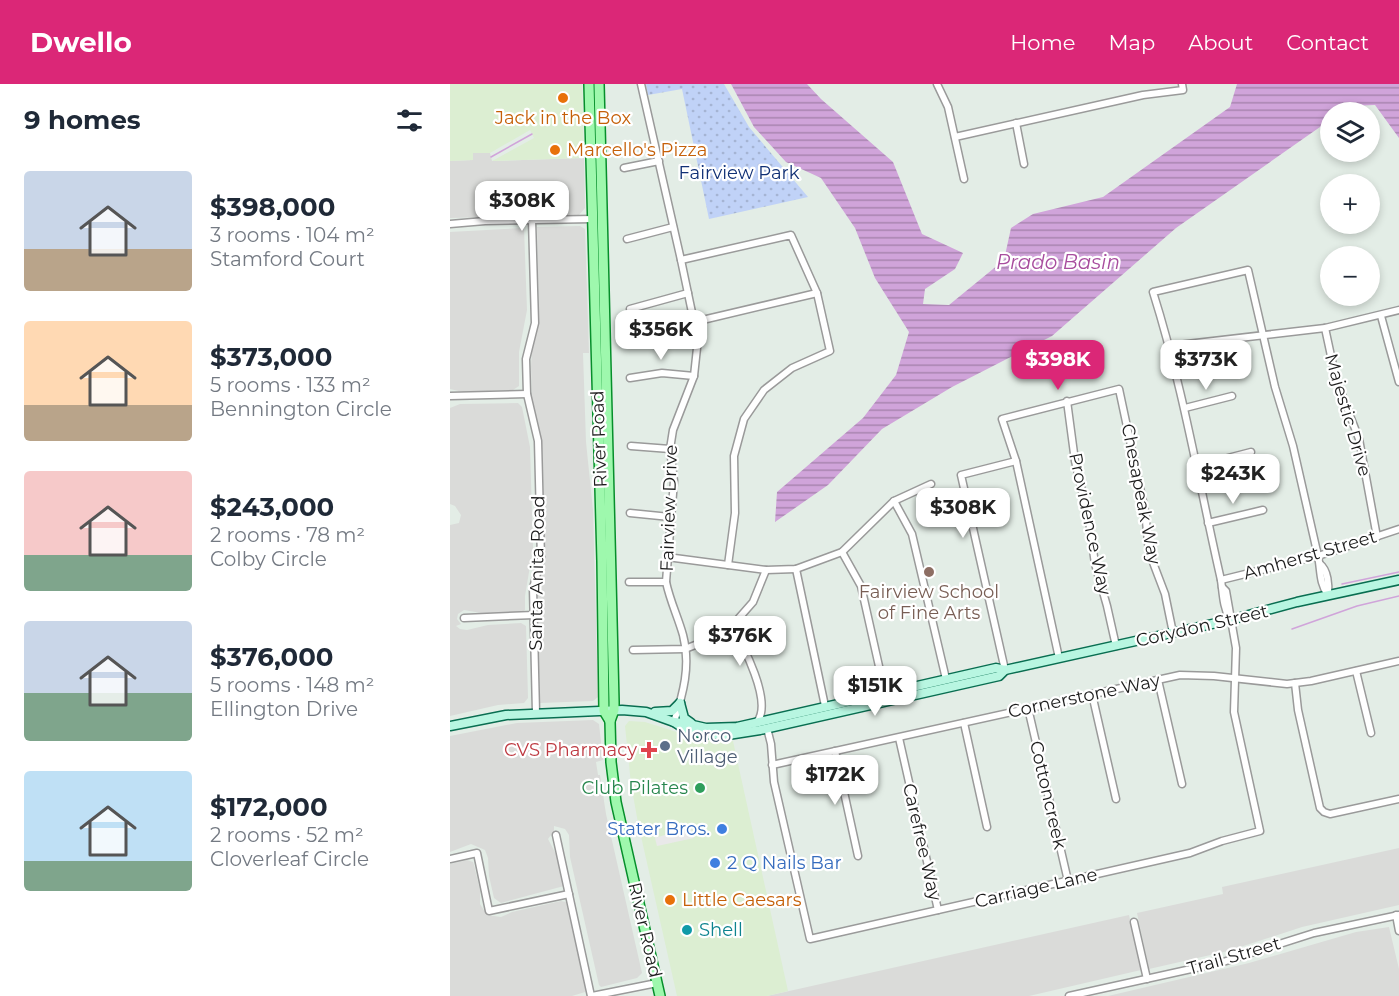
<!DOCTYPE html>
<html lang="en">
<head>
<meta charset="utf-8">
<style>
  :root { --surface:#fff; --page:#f6f6f7; --text:#1f2937; --muted:#747a83; --accent:#db2777 }
  body { margin:0; font-family:Montserrat,sans-serif; background:var(--page); color:var(--text); height:100vh; display:flex; flex-direction:column; font-size:22px; white-space:nowrap }
  * { box-sizing:border-box; margin:0 }
  p { font-size:20px; color:var(--muted) }
  .icon { flex:none; width:33px; height:33px; fill:none; stroke:currentColor; stroke-width:2; stroke-linecap:round; stroke-linejoin:round }
  .map { position:relative; flex:1; overflow:hidden }
  .details { display:flex; flex-direction:column; background:var(--surface); width:450px }
  .details>* { flex:none }
  .fabs { position:absolute; left:870px; top:18px; display:grid; gap:12px }
  .fabs a { display:grid; place-items:center; width:60px; height:60px; border-radius:50%; background:var(--surface); box-shadow:0 3px 9px #0003; font-size:30px }
  .price { position:absolute; translate:-50% -51px; padding:0 14px; border-radius:12px; background:#fff; color:#222; font-size:20px; line-height:39px; filter:drop-shadow(0 2px 3px #0008) }
  .price::after { content:''; position:absolute; left:50%; top:36px; width:18px; height:14px; margin-left:-9px; background:inherit; clip-path:polygon(0 0,100% 0,50% 100%) }
  .price.on { background:var(--accent); color:#fff }
  ul { padding:0; list-style:none }
  li { display:flex; align-items:center; gap:18px; height:150px; padding:0 24px }
  li span { display:grid; place-items:center; flex:none; width:168px; height:120px; border-radius:6px; color:#555 }
  li>.icon { margin-inline-start:auto }
  span .icon { width:72px; height:72px; fill:#fffc; stroke-width:1 }
  li b { font-size:26px }
  h2 { display:flex; justify-content:space-between; align-items:center; height:72px; padding:0 24px; font-size:26px }
  header { display:flex; align-items:center; gap:36px; box-sizing:border-box; height:84px; padding:0 30px; background:var(--accent); color:#fff }
  header strong { font-size:28px }
  nav { display:flex; gap:33px; margin-inline-start:auto; font-size:21px }
  main { display:flex; flex:1; min-height:0 }
  .map>svg:first-child { display:block }
  .residential { fill:#dadbd9 }
  .commercial { fill:#dceed2 }
  .park { fill:url(#park-dots) }
  .parking { fill:#e9e9e9 }
  .water { fill:url(#water-rules) }
  .lines { fill:none; stroke-linecap:round; stroke-linejoin:round }
  .stream { stroke:#d0a4da; stroke-width:1.5 }
  .street-casing { stroke:#9a9a9a; stroke-width:9 }
  .secondary-casing { stroke:#096e51; stroke-width:11 }
  .primary-casing { stroke:#068f2b; stroke-width:12 }
  .street { stroke:#fff; stroke-width:6 }
  .secondary { stroke:#b8f6e1; stroke-width:8 }
  .primary { stroke:#9ef8ad; stroke-width:9 }
  .food-dot { fill:#e8710a; stroke:#fff; stroke-width:2 }
  .education-dot { fill:#8d6e63; stroke:#fff; stroke-width:2 }
  .service-dot { fill:#5c6f8a; stroke:#fff; stroke-width:2 }
  .health-dot { fill:#e0444e; stroke:#fff; stroke-width:2 }
  .leisure-dot { fill:#2e9e5b; stroke:#fff; stroke-width:2 }
  .shop-dot { fill:#3f7fe0; stroke:#fff; stroke-width:2 }
  .culture-dot { fill:#0f9aa8; stroke:#fff; stroke-width:2 }
  .labels { text-anchor:middle; dominant-baseline:central; stroke-width:4.5; stroke-linejoin:round; paint-order:stroke }
  .food-label { font-size:18px; fill:#c56008; stroke:#fff; text-anchor:start }
  .park-label { font-size:18px; fill:#103075; stroke:#fff }
  .street-label { font-size:18px; fill:#1d1d1d; stroke:#fff }
  .education-label { font-size:18px; fill:#785e54; stroke:#fff }
  .service-label { font-size:18px; fill:#4e5e75; stroke:#fff; text-anchor:start }
  .health-label { font-size:18px; fill:#be3a42; stroke:#fff; text-anchor:end }
  .leisure-label { font-size:18px; fill:#27864d; stroke:#fff; text-anchor:end }
  .shop-label { font-size:18px; fill:#366cbe; stroke:#fff; text-anchor:end }
  .culture-label { font-size:18px; fill:#0d838f; stroke:#fff; text-anchor:start }
  .water-label { font-size:20px; font-style:italic; fill:#a84d9e; stroke:#fff }
</style>
</head>
<body>
<header>
<strong>Dwello</strong>
<nav><a>Home</a><a>Map</a><a>About</a><a>Contact</a></nav>
</header>
<main>
<section class="details">
<h2>9 homes<svg class="icon" aria-label="filters" viewBox="0 0 24 24"><path d="M4 7h16M4 17h16"/><circle cx="9" cy="7" r="2"/><circle cx="15" cy="17" r="2"/></svg></h2>
<ul>
<li><span style="background:linear-gradient(#c9d6e8 65%,#b9a48a 0)"><svg class="icon" aria-label="home" viewBox="0 0 24 24"><path d="M3 11l9-7 9 7M6 9v11h12V9"/></svg></span><div><b>$398,000</b><p>3 rooms · 104 m²</p><p>Stamford Court</p></div></li>
<li><span style="background:linear-gradient(#ffd9b3 70%,#b9a48a 0)"><svg class="icon" aria-label="home" viewBox="0 0 24 24"><path d="M3 11l9-7 9 7M6 9v11h12V9"/></svg></span><div><b>$373,000</b><p>5 rooms · 133 m²</p><p>Bennington Circle</p></div></li>
<li><span style="background:linear-gradient(#f6c9c9 70%,#7fa58c 0)"><svg class="icon" aria-label="home" viewBox="0 0 24 24"><path d="M3 11l9-7 9 7M6 9v11h12V9"/></svg></span><div><b>$243,000</b><p>2 rooms · 78 m²</p><p>Colby Circle</p></div></li>
<li><span style="background:linear-gradient(#c9d6e8 60%,#7fa58c 0)"><svg class="icon" aria-label="home" viewBox="0 0 24 24"><path d="M3 11l9-7 9 7M6 9v11h12V9"/></svg></span><div><b>$376,000</b><p>5 rooms · 148 m²</p><p>Ellington Drive</p></div></li>
<li><span style="background:linear-gradient(#bfe0f5 75%,#7fa58c 0)"><svg class="icon" aria-label="home" viewBox="0 0 24 24"><path d="M3 11l9-7 9 7M6 9v11h12V9"/></svg></span><div><b>$172,000</b><p>2 rooms · 52 m²</p><p>Cloverleaf Circle</p></div></li>
</ul>
</section>
<div class="map">
<svg width="949" height="912" viewBox="0 0 949 912">
  <defs>
    <pattern id="park-dots" width="8" height="8" patternUnits="userSpaceOnUse" patternTransform="scale(1.5)"><rect width="8" height="8" fill="#c0d2f7"/><path d="M2 2h.1M6 6h.1" fill="none" stroke="#a5b4d3" stroke-width="1.8" stroke-linecap="round"/></pattern>
    <pattern id="water-rules" width="6" height="5" patternUnits="userSpaceOnUse" patternTransform="scale(1.5)"><rect width="6" height="5" fill="#d0a4da"/><path d="M0 2.5h6" fill="none" stroke="#a885b0"/></pattern>
  </defs>
  <rect width="100%" height="100%" fill="#e3ede6"/>
  <g class="residential">
    <polygon points="23,69 40,69 42,77 134,74 135,124 129,131 0,134 0,77 23,76"/>
    <polygon points="130,142 135,145 139,269 133,269 136,358 143,426 148,613 143,617 90,619 87,516 88,504 94,472 93,376 91,354 82,317 81,282 82,264 89,233 87,143"/>
    <polygon points="74,144 77,226 69,268 69,302 63,306 13,308 0,305 0,148"/>
    <polygon points="68,319 72,323 80,363 83,464 75,512 75,526 72,528 37,530 14,526 8,530 7,535 11,540 6,542 10,545 17,546 38,541 71,539 76,542 78,614 74,619 48,621 0,632 0,441 9,439 11,431 5,422 0,420 0,324 10,320"/>
    <polygon points="143,636 149,640 153,676 146,678 148,691 150,691 156,730 192,889 187,894 151,903 149,901 120,773 119,751 115,745 104,742 104,747 98,755 107,772 114,802 51,819 44,814 39,792 38,774 35,766 21,760 0,768 0,652 67,639"/>
    <polygon points="949,764 949,821 852,843 778,867 699,885 687,829 773,810 772,803"/>
    <polygon points="17,776 23,778 24,781 30,806 30,820 37,831 51,833 62,828 111,817 116,818 137,904 135,908 122,912 0,912 0,780"/>
    <polygon points="679,831 691,886 579,912 317,912"/>
    <polygon points="939,843 949,885 949,912 658,912 799,879 906,848"/>
  </g>
  <g class="commercial">
    <polygon points="0,0 132,0 134,74 42,77 84,54 80,46 40,69 23,69 23,76 0,77"/>
    <polygon points="179,637 195,638 249,655 283,657 338,907 317,912 227,912 188,739 181,700 175,642"/>
  </g>
  <polygon class="park" points="196,0 274,0 299,43 358,113 259,135 232,5 198,11"/>
  <polygon class="parking" points="241,743 244,754 207,762 205,754"/>
  <polygon class="water" points="281,0 357,0 371,15 443,78 472,150 513,169 505,185 475,205 473,220 499,221 554,176 561,144 583,130 653,113 780,23 787,0 949,0 949,54 925,21 901,22 891,28 880,28 880,36 726,144 602,252 502,303 432,345 378,401 325,438 327,408 413,334 446,291 459,248 425,194 405,144 371,94 336,78 304,43"/>
  <g class="lines">
    <g class="stream">
      <polyline points="41,73 82,50"/>
      <polyline points="892,500 949,488"/>
      <polyline points="842,545 907,522 949,512"/>
    </g>
    <g class="street-casing">
      <g id="street">
        <path d="M191,0L231,176L244,238L247,264L244,292L223,346L220,365L224,397L216,498C220,517 228,533 233,551C241,582 233,610 224,638"/>
        <polyline points="487,0 498,23 514,95"/>
        <polyline points="566,39 574,80"/>
        <polyline points="505,53 693,11 733,6 732,0"/>
        <polyline points="174,84 209,77"/>
        <polyline points="82,136 85,239 76,275 77,310 88,357 91,475 83,504 86,629"/>
        <polyline points="0,140 35,137 143,135"/>
        <polyline points="177,155 223,143"/>
        <polyline points="231,176 341,151 367,209 380,267 342,284 314,306 294,335 284,372 285,429 278,481"/>
        <polyline points="180,225 238,209"/>
        <polyline points="931,232 949,298"/>
        <polyline points="244,238 367,209"/>
        <polyline points="875,244 886,295 909,355 927,453"/>
        <polyline points="720,262 875,244 949,226"/>
        <polyline points="180,294 212,289 244,292"/>
        <polyline points="0,312 77,310"/>
        <polyline points="617,317 625,377 639,437 645,480 657,522 666,562"/>
        <polyline points="735,324 782,312"/>
        <polyline points="181,362 220,365"/>
        <polyline points="747,382 801,368"/>
        <polyline points="444,417 462,450 496,595"/>
        <polyline points="180,429 220,433"/>
        <polyline points="758,439 813,426"/>
        <polyline points="392,468 411,502 435,609"/>
        <polyline points="217,473 316,486 346,485 392,468 444,417 481,400"/>
        <path d="M870,480C878,486 879,502 878,511"/>
        <polyline points="346,485 375,622"/>
        <polyline points="771,496 868,472 949,445"/>
        <polyline points="179,498 216,498"/>
        <polyline points="14,534 84,531"/>
        <path d="M780,536C773,523 773,510 771,496C749,400 733,303 703,208L798,186L825,303L843,362L868,472C871,486 869,499 878,511"/>
        <path d="M281,543C293,560 323,618 307,638"/>
        <polyline points="183,566 235,565 268,552 281,543 303,518 316,486"/>
        <polyline points="609,574 566,377 552,335 669,305 695,427 699,468 715,510 723,549"/>
        <polyline points="555,586 511,391 566,377"/>
        <polyline points="906,587 921,649"/>
        <polyline points="708,596 732,700"/>
        <polyline points="845,599 848,626 870,724 874,728 880,730 949,715"/>
        <polyline points="642,610 666,715"/>
        <polyline points="578,624 618,797"/>
        <polyline points="514,639 537,743"/>
        <polyline points="317,644 321,660 324,698 360,855 740,769 772,757 810,747 784,628 786,564 776,507 772,503"/>
        <polyline points="449,654 488,826"/>
        <polyline points="385,667 408,772"/>
        <polyline points="322,681 730,591 764,592 837,600 861,597 949,577"/>
        <polyline points="106,751 141,912"/>
        <polyline points="0,775 27,769 39,827 119,810"/>
        <polyline points="946,831 949,847"/>
        <polyline points="684,838 697,895"/>
        <polyline points="142,912 207,899"/>
        <polyline points="619,912 773,878 864,849 949,831"/>
      </g>
    </g>
    <g class="secondary-casing">
      <g id="secondary">
        <polyline points="230,619 234,634 241,639"/>
        <polyline points="205,628 222,627 230,619"/>
        <polyline points="224,638 234,639 256,644 287,643 546,584 555,586 780,536 847,518 949,496"/>
        <polyline points="0,642 56,631 172,626 196,628 224,638 233,644 253,650 278,651 310,646 549,592 555,586"/>
      </g>
    </g>
    <g class="primary-casing">
      <g id="primary">
        <polyline points="139,0 152,477 154,627 160,637"/>
        <polyline points="149,0 164,618 164,626 160,637 161,678 166,718 210,912"/>
      </g>
    </g>
    <use href="#street" class="street"/>
    <use href="#secondary" class="secondary"/>
    <use href="#primary" class="primary"/>
  </g>
  <g class="food-dot">
    <circle cx="113" cy="14" r="6"/>
    <circle cx="105" cy="66" r="6"/>
    <circle cx="220" cy="816" r="6"/>
  </g>
  <circle class="education-dot" cx="479" cy="488" r="6"/>
  <circle class="service-dot" cx="215" cy="662" r="6"/>
  <path class="health-dot" d="M196 657h6v6h6v6h-6v6h-6v-6h-6v-6h6z"/>
  <circle class="leisure-dot" cx="250" cy="704" r="6"/>
  <g class="shop-dot">
    <circle cx="272" cy="745" r="6"/>
    <circle cx="265" cy="779" r="6"/>
  </g>
  <circle class="culture-dot" cx="237" cy="846" r="6"/>
  <g class="labels">
    <g class="food-label">
      <text x="113" y="34" text-anchor="middle">Jack in the Box</text>
      <text x="117" y="66">Marcello's Pizza</text>
      <text x="232" y="816">Little Caesars</text>
    </g>
    <g class="park-label">
      <text x="289" y="89">Fairview Park</text>
    </g>
    <g class="street-label">
      <text transform="translate(898 331) rotate(74)">Majestic Drive</text>
      <text transform="translate(149 355) rotate(-92)">River Road</text>
      <text transform="translate(691 410) rotate(79)">Chesapeak Way</text>
      <text transform="translate(219 424) rotate(-88)">Fairview Drive</text>
      <text transform="translate(640 440) rotate(78)">Providence Way</text>
      <text transform="translate(860 471) rotate(-16)">Amherst Street</text>
      <text transform="translate(87 489) rotate(-89)">Santa Anita Road</text>
      <text transform="translate(752 542) rotate(-13)">Corydon Street</text>
      <text transform="translate(634 612) rotate(-12)">Cornerstone Way</text>
      <text transform="translate(598 711) rotate(77)">Cottoncreek</text>
      <text transform="translate(472 758) rotate(77)">Carefree Way</text>
      <text transform="translate(586 804) rotate(-13)">Carriage Lane</text>
      <text transform="translate(195 846) rotate(77)">River Road</text>
      <text transform="translate(784 872) rotate(-16)">Trail Street</text>
    </g>
    <g class="education-label">
      <text x="479" y="508">Fairview School<tspan x="479" dy="21">of Fine Arts</tspan></text>
    </g>
    <g class="service-label">
      <text x="227" y="652">Norco<tspan x="227" dy="21">Village</tspan></text>
    </g>
    <g class="health-label">
      <text x="187" y="666">CVS Pharmacy</text>
    </g>
    <g class="leisure-label">
      <text x="238" y="704">Club Pilates</text>
    </g>
    <g class="shop-label">
      <text x="260" y="745">Stater Bros.</text>
      <text x="277" y="779" text-anchor="start">2 Q Nails Bar</text>
    </g>
    <g class="culture-label">
      <text x="249" y="846">Shell</text>
    </g>
    <g class="water-label">
      <text x="608" y="178">Prado Basin</text>
    </g>
  </g>
</svg>
<div class="fabs">
<a><svg class="icon" aria-label="layers" viewBox="0 0 24 24"><path d="M12 4l9 5-9 5-9-5zM3 14l9 5 9-5"/></svg></a>
<a>+</a>
<a>−</a>
</div>
<b class="price" style="left:72px;top:148px">$308K</b>
<b class="price" style="left:211px;top:277px">$356K</b>
<b class="price on" style="left:608px;top:307px">$398K</b>
<b class="price" style="left:756px;top:307px">$373K</b>
<b class="price" style="left:783px;top:421px">$243K</b>
<b class="price" style="left:513px;top:455px">$308K</b>
<b class="price" style="left:290px;top:583px">$376K</b>
<b class="price" style="left:425px;top:633px">$151K</b>
<b class="price" style="left:385px;top:722px">$172K</b>
</div>
</main>
</body>
</html>
